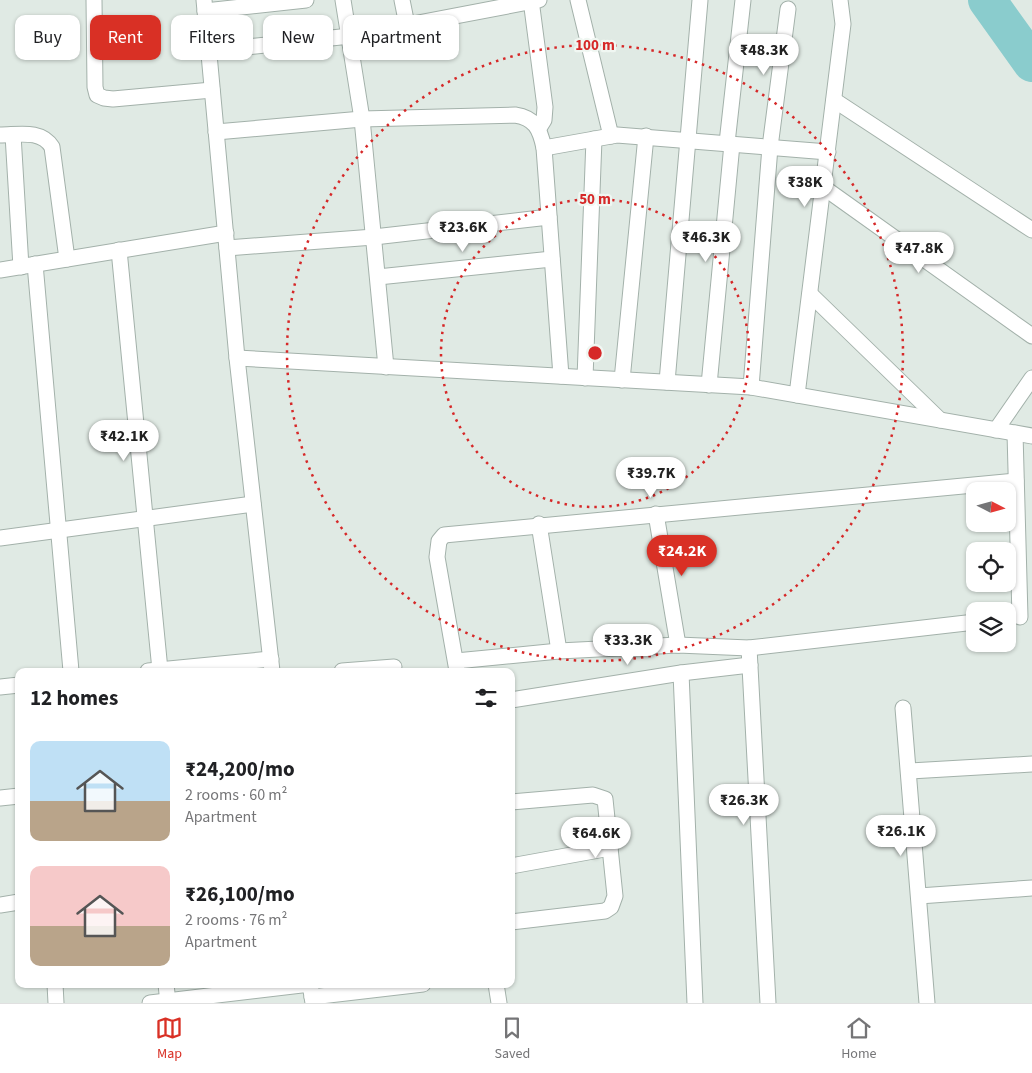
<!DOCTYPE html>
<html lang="en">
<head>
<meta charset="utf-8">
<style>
  :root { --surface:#fff; --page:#f2f2f2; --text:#202124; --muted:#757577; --line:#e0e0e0; --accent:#d93025 }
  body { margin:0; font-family:"Source Sans 3",sans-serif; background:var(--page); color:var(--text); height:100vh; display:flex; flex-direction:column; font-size:19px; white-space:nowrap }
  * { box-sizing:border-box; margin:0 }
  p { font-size:16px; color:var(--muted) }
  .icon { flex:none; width:28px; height:28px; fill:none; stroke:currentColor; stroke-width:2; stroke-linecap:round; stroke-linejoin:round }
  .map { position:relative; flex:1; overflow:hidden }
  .drawer { position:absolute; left:15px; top:668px; width:500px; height:320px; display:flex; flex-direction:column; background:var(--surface); border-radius:10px; box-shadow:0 1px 4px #0004 }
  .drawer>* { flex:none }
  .guide { position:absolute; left:15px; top:15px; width:500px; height:45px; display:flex; gap:10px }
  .needle { width:32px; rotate:96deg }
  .fabs { position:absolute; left:966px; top:482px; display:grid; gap:10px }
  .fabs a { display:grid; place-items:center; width:50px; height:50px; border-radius:10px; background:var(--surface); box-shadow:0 1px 4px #0004; font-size:25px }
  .price { position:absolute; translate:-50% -42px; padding:0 11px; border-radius:18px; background:#fff; color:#222; font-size:16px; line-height:32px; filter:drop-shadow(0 1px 2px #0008) }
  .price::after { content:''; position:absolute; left:50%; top:30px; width:15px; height:11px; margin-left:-8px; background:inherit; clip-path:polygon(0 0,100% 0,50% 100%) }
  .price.active { background:var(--accent); color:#fff }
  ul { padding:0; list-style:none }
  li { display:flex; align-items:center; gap:15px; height:125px; padding:0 15px }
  li span { display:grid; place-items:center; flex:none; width:140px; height:100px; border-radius:10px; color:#555 }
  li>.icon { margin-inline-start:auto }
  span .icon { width:60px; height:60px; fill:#fffc; stroke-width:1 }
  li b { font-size:21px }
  h2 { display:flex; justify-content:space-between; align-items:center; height:60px; padding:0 15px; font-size:21px }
  .tag { padding:0 18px; border-radius:10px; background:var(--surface); box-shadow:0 1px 4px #0004; font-size:18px; line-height:45px }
  .tag.active { background:var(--accent); color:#fff }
  .dock { display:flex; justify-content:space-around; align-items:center; height:70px; border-top:1px solid var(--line); background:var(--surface); font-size:14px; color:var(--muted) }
  .dock a { display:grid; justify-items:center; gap:2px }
  .dock .active { color:var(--accent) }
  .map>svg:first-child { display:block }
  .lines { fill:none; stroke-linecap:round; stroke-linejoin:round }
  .river { stroke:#8acccd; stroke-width:38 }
  .street-casing { stroke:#a3b1aa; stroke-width:17 }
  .street { stroke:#fff; stroke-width:15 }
  .ring { fill:none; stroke:#d62828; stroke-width:2.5; stroke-dasharray:2.5 5 }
  .centre { fill:#d62828; stroke:#f0f7f2; stroke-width:2.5 }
  .ring-label { font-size:15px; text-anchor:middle; font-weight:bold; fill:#d62828; stroke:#f0f7f2; stroke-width:4.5; stroke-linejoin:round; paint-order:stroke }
</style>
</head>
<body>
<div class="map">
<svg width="1032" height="1003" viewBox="0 0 1032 1003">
  <rect width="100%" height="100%" fill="#e0eae4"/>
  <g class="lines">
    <polyline class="river" points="987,0 1032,63"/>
    <g class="street-casing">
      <g id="street">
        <polyline points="94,0 95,87 97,95 104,98 113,99 212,90"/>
        <polyline points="204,0 237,358 272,671"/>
        <polyline points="343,0 362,119 386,367"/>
        <polyline points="402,0 407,25"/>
        <polyline points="531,0 545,107 544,120 539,128"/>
        <polyline points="578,0 611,136"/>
        <polyline points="205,11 306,0"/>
        <polyline points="209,51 350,36 539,0"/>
        <polyline points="834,100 1032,230"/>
        <path d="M216,132L362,119L515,115C535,118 540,129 544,148L561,376"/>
        <path d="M0,135C18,135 41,129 52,147L67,259"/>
        <polyline points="13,135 21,267"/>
        <polyline points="727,143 743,0"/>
        <polyline points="544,148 617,135 828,152"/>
        <polyline points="823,187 1032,336"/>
        <polyline points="227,248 374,237 549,217"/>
        <polyline points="119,250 160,670"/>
        <polyline points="35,264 71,671"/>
        <polyline points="0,270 226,233"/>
        <polyline points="378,277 552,259"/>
        <polyline points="810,294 940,420"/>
        <polyline points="237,358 751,387 1032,436"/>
        <polyline points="585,378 594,139"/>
        <polyline points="622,380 646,136"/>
        <polyline points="667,382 700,0"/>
        <polyline points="709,385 732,144"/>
        <polyline points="751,387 770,147 788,9"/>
        <polyline points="797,395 843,24 840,0"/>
        <polyline points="996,430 1032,378"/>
        <polyline points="1015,433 1020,617"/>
        <polyline points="656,514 678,645"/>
        <polyline points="539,524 559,651"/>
        <polyline points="0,538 253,504"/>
        <polyline points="749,648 768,1003"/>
        <polyline points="456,661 559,651 678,645 749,648 975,622"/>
        <polyline points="148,671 271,659"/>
        <polyline points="342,671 394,667"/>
        <polyline points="457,671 437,557 439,541 444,535 1016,481"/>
        <polyline points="681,673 695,1003"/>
        <polyline points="0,687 19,685"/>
        <polyline points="511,700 681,673 750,665"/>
        <polyline points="903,708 927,1003"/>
        <polyline points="910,771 1032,764"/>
        <polyline points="0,798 19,796"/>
        <polyline points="511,802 593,795 605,799 615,896 611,907 605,911 511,922"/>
        <polyline points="511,866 610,848"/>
        <polyline points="919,896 1032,888"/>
        <polyline points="0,905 19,902"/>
        <polyline points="55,984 56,1003"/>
        <polyline points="166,984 168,1003"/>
        <polyline points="496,984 499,1003"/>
        <polyline points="312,997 423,984"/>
        <polyline points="150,1003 310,984 313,1003"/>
      </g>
    </g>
    <use href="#street" class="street"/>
  </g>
  <g class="ring">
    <circle cx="595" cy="353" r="154"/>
    <circle cx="595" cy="353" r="308"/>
  </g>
  <circle cx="595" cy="353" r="8" class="centre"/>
  <g class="ring-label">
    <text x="595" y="50">100 m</text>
    <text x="595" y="204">50 m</text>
  </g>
</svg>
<div class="fabs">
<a><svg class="needle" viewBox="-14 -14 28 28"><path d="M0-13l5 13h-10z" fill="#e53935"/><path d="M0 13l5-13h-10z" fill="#757577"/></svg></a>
<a><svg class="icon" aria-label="locate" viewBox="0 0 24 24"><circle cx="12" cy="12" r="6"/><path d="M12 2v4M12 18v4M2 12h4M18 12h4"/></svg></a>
<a><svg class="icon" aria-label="layers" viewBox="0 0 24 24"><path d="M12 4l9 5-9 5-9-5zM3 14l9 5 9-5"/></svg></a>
</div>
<b class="price" style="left:764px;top:76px">₹48.3K</b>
<b class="price" style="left:805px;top:208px">₹38K</b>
<b class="price" style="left:463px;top:253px">₹23.6K</b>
<b class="price" style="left:706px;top:263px">₹46.3K</b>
<b class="price" style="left:919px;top:274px">₹47.8K</b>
<b class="price" style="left:124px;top:462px">₹42.1K</b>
<b class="price" style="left:651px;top:499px">₹39.7K</b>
<b class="price active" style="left:682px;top:577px">₹24.2K</b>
<b class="price" style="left:628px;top:666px">₹33.3K</b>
<b class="price" style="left:744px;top:826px">₹26.3K</b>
<b class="price" style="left:901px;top:857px">₹26.1K</b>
<b class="price" style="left:596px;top:859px">₹64.6K</b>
<div class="guide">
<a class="tag">Buy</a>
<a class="tag active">Rent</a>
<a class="tag">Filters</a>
<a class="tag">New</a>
<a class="tag">Apartment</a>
</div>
<section class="drawer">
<h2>12 homes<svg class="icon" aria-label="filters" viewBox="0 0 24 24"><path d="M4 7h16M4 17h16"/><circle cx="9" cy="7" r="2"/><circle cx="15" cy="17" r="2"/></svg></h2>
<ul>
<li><span style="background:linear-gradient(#bfe0f5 60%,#b9a48a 0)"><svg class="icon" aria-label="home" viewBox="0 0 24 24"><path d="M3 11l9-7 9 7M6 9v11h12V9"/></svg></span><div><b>₹24,200/mo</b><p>2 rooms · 60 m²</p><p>Apartment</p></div></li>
<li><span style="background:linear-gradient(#f6c9c9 60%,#b9a48a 0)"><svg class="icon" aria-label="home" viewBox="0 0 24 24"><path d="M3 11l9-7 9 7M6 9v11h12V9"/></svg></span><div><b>₹26,100/mo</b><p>2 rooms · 76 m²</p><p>Apartment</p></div></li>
</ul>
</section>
</div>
<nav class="dock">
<a class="active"><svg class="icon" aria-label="map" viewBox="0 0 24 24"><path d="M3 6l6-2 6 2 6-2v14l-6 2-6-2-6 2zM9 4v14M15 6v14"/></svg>Map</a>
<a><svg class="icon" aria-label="saved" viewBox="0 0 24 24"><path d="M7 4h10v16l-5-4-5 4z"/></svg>Saved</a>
<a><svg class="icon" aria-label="home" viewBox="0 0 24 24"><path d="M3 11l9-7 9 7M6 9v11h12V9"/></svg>Home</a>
</nav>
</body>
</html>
